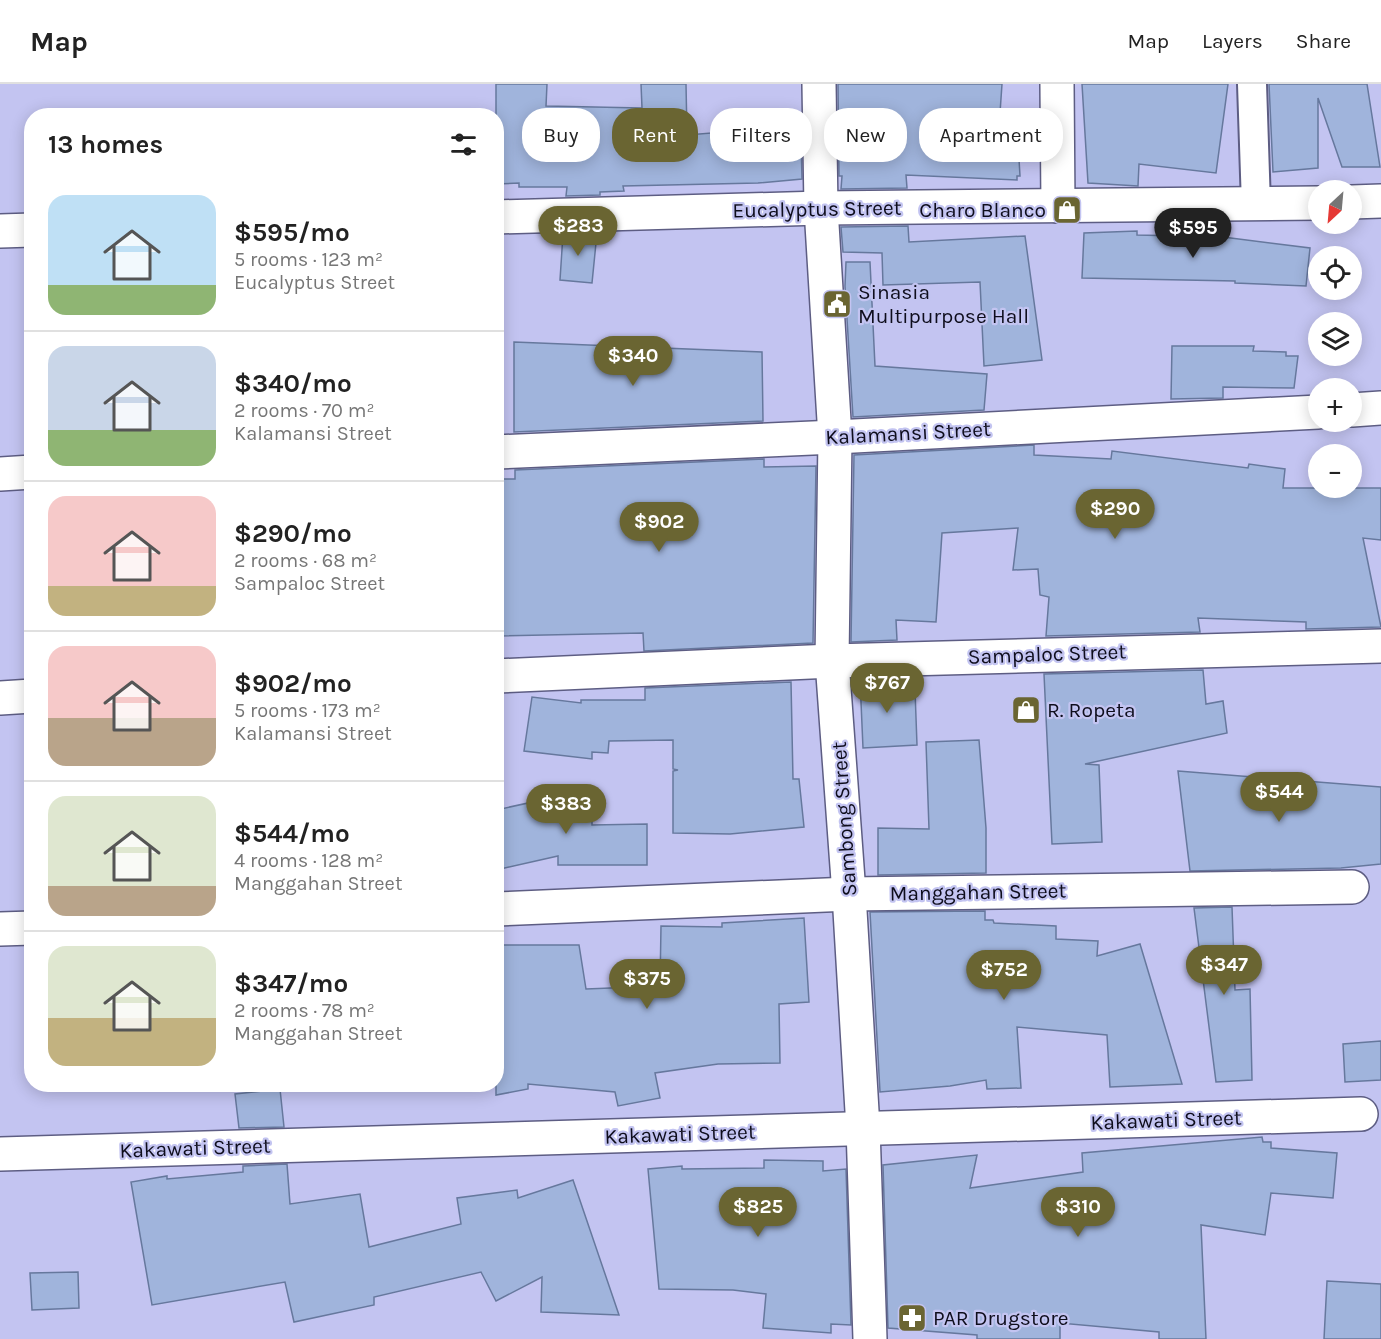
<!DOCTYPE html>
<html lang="en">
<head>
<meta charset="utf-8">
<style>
  :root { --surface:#fff; --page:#f2f2f2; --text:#222; --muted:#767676; --line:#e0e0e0; --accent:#6a6532 }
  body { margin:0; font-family:Karla,sans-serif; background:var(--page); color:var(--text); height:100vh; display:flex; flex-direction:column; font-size:22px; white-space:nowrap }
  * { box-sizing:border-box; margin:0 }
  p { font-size:20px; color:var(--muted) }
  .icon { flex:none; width:33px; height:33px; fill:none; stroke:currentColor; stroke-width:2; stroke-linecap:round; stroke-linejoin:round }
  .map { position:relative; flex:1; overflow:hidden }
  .drawer { position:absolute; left:24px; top:24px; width:480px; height:984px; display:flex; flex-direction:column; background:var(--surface); border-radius:24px; box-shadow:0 3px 15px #0003 }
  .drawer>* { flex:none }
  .guide { position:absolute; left:522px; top:24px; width:570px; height:54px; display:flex; gap:12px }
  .needle { width:39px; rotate:206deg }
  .buttons { position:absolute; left:1308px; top:96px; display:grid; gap:12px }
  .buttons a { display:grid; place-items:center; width:54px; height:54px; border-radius:50%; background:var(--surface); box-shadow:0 3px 15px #0003; font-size:30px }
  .price { position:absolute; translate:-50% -51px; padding:0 14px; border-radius:21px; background:var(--accent); color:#fff; font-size:20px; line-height:39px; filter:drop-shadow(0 2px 3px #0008) }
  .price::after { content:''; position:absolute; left:50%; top:36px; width:18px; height:14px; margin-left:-9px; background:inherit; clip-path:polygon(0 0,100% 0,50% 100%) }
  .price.current { background:#222; color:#fff }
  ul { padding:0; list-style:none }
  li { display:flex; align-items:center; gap:18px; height:150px; padding:0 24px }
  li+li { border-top:2px solid var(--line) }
  li span { display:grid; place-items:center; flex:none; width:168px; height:120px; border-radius:18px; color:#555 }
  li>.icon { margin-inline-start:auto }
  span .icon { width:72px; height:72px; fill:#fffc; stroke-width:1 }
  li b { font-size:26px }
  h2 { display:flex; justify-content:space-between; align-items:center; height:72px; padding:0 24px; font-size:26px }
  .chip { padding:0 21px; border-radius:24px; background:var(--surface); box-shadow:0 3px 15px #0003; font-size:21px; line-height:54px }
  .chip.current { background:var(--accent); color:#fff }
  header { display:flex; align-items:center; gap:36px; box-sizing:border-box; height:84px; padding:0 30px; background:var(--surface); border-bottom:2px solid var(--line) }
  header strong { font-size:28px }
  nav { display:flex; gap:33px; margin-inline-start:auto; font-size:21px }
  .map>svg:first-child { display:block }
  .building { fill:#a0b4dc; stroke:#66789d; stroke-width:1.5 }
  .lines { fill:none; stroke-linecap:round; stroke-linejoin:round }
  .pedestrian-casing { stroke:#5d5d83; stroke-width:32 }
  .minor-casing { stroke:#5d5d83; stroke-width:36 }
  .pedestrian { stroke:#fff; stroke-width:28 }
  .minor { stroke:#fff; stroke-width:33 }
  .labels { text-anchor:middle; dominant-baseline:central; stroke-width:4.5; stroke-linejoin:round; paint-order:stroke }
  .street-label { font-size:21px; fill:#0e0d1c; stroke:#c3c4f1 }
  .poi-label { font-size:21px; fill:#0e0d1c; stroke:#c3c4f1; text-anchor:start }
</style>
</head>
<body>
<header>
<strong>Map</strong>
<nav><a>Map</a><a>Layers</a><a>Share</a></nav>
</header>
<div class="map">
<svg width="1381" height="1255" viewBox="0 0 1381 1255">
  <rect width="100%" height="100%" fill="#c3c4f1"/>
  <g class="building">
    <polygon points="496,0 547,0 546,22 642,24 641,0 686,0 687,51 724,48 725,64 801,56 802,95 758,99 623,102 624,107 600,108 600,111 566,112 567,103 519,103 519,99 496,100"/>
    <polygon points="838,0 1002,0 998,58 1018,58 1020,92 1017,92 1017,96 906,91 907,104 841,105 842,92 839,92"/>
    <polygon points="1082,0 1228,0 1216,89 1139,80 1138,102 1088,99"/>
    <polygon points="1269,0 1367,0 1380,83 1342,83 1318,14 1318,84 1273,88"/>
    <polygon points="908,142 909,158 1025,152 1042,276 984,282 980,198 883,201 882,169 843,168 841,143"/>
    <polygon points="1137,147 1137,151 1223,153 1310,164 1306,202 1235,199 1235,197 1082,194 1084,149"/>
    <polygon points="597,149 592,199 560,196 563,150"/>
    <polygon points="846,178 870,178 875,282 987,290 984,326 853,333 845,202"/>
    <polygon points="514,258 762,268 763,337 514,348"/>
    <polygon points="1172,262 1254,262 1253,267 1286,268 1286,272 1298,272 1294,304 1223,303 1223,314 1171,315"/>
    <polygon points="1034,361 1034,371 1111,375 1112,367 1248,384 1249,380 1285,385 1283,404 1381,404 1381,456 1363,454 1381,543 1306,545 1306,538 1198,534 1200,548 1046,552 1049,513 1040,511 1038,485 1013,486 1018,444 942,449 936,538 896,536 897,556 851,558 854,371"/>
    <polygon points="764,375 764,383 816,382 813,559 644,567 643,549 496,552 496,395 515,395 515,386"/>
    <polygon points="1203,586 1206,620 1223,617 1227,649 1085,680 1099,681 1102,758 1052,760 1044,590"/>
    <polygon points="897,594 898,607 915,606 917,661 863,664 860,595"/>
    <polygon points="791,598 793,695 799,695 804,743 730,750 673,749 673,687 678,686 673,685 673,656 609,657 608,669 592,668 592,675 524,667 532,613 581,619 581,616 645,616 645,604"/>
    <polygon points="979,656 986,744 986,789 878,791 878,744 929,745 926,658"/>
    <polygon points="1178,687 1381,703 1381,780 1341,784 1190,787"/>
    <polygon points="592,705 592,741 647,740 647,781 558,781 558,772 496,786 496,726"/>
    <polygon points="1232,823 1235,906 1250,905 1252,996 1216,998 1194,824"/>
    <polygon points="985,827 985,836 993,836 994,839 1056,842 1056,855 1098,857 1097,872 1140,860 1182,1000 1110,1003 1107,951 1017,943 1021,1004 987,1005 986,996 950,1002 880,1008 870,828"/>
    <polygon points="804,834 809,918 779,920 780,979 718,980 655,989 660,1014 618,1022 615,1008 528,1000 528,1005 496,1011 496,861 579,861 586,905 660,902 661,842 722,843 722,839"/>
    <polygon points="1381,957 1381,996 1345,998 1343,960"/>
    <polygon points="280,1005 284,1043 239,1044 235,1010"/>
    <polygon points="1262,1053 1263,1058 1271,1058 1271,1064 1337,1069 1333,1114 1271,1109 1265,1151 1201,1141 1206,1255 1159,1255 1159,1248 1060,1239 1060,1255 977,1255 977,1251 888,1244 883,1081 977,1071 970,1104 1083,1088 1082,1069"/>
    <polygon points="764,1076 823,1077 823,1087 846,1085 851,1241 831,1240 831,1249 763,1244 766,1210 733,1206 659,1205 648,1085 682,1082 682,1085 764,1084"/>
    <polygon points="287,1080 290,1120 360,1110 369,1163 461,1140 457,1114 517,1106 518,1114 573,1096 619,1231 541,1228 542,1193 496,1217 481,1188 374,1213 374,1221 294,1238 285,1198 152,1221 131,1098 167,1092 167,1095 243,1088 243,1082"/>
    <polygon points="78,1188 79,1224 32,1226 30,1189"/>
    <polygon points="1327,1197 1381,1200 1381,1255 1324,1255"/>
  </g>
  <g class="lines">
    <g class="pedestrian-casing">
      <polyline id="pedestrian" points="1252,0 1256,121"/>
    </g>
    <g class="minor-casing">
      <g id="minor">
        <polyline points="819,0 821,124 835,353 832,577 849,810 863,1044 870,1255"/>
        <polyline points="1057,0 1058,122"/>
        <polyline points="1352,118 1381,117"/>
        <polyline points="496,133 821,124 1318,119"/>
        <polyline points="0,147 32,146"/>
        <polyline points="1352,326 1381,324"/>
        <polyline points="496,368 835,353 1318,328"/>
        <polyline points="0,390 32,388"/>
        <polyline points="496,592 832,577 1381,562"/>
        <polyline points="0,614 32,612"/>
        <polyline points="496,825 849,810 1352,803"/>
        <polyline points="0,845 32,844"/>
        <polyline points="0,1070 1361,1030"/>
      </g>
    </g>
    <use href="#pedestrian" class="pedestrian"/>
    <use href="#minor" class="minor"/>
  </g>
  <defs>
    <g id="shop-square" transform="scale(1.5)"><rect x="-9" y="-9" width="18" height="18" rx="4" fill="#6a6532" stroke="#c3c4f1"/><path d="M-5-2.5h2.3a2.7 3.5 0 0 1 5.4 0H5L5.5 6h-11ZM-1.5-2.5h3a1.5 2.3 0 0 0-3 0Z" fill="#fff"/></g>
    <g id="civic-square" transform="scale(1.5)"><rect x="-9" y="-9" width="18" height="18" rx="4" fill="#6a6532" stroke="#c3c4f1"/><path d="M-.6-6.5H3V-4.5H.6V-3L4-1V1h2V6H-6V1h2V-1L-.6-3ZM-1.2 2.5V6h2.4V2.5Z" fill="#fff"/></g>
    <g id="pharmacy-square" transform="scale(1.5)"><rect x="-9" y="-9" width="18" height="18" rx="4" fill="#6a6532" stroke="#c3c4f1"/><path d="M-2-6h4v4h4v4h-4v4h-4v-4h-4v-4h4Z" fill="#fff"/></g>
  </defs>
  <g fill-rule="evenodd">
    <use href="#shop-square" x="1067" y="126"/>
    <use href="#civic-square" x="837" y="220"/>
    <use href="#shop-square" x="1026" y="626"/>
    <use href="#pharmacy-square" x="912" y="1234"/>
  </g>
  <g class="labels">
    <g class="street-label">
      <text transform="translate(817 125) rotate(-1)">Eucalyptus Street</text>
      <text transform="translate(908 349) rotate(-3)">Kalamansi Street</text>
      <text transform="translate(1047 570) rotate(-2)">Sampaloc Street</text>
      <text transform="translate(844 735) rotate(-94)">Sambong Street</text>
      <text transform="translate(978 808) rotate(-1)">Manggahan Street</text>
      <text transform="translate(1166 1036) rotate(-2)">Kakawati Street</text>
      <text transform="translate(680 1050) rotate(-2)">Kakawati Street</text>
      <text transform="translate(195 1064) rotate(-2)">Kakawati Street</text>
    </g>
    <g class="poi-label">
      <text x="1046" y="126" text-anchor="end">Charo Blanco</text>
      <text x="858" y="208">Sinasia<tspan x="858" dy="24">Multipurpose Hall</tspan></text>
      <text x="1047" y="626">R. Ropeta</text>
      <text x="933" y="1234">PAR Drugstore</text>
    </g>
  </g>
</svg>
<div class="buttons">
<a><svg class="needle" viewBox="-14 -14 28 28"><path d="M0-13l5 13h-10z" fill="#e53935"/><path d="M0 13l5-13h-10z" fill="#767676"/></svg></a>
<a><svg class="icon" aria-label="locate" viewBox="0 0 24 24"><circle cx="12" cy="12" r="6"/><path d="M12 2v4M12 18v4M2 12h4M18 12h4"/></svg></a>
<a><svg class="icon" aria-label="layers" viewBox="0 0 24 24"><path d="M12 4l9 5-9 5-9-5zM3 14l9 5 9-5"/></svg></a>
<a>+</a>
<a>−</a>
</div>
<b class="price" style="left:578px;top:173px">$283</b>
<b class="price current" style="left:1193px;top:175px">$595</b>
<b class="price" style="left:633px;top:303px">$340</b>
<b class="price" style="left:1115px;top:456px">$290</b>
<b class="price" style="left:659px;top:469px">$902</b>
<b class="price" style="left:887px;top:630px">$767</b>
<b class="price" style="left:1279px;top:739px">$544</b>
<b class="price" style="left:566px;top:751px">$383</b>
<b class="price" style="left:1224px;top:912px">$347</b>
<b class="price" style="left:1004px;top:917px">$752</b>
<b class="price" style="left:647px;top:926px">$375</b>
<b class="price" style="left:758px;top:1154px">$825</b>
<b class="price" style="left:1078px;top:1154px">$310</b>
<div class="guide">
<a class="chip">Buy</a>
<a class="chip current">Rent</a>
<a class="chip">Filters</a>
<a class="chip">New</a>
<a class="chip">Apartment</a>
</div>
<section class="drawer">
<h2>13 homes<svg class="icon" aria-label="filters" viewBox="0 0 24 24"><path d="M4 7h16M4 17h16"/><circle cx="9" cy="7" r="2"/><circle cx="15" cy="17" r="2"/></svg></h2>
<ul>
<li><span style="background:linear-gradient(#bfe0f5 75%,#8fb573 0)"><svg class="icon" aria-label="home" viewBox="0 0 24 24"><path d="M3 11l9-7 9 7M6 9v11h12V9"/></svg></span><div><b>$595/mo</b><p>5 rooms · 123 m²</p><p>Eucalyptus Street</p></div></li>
<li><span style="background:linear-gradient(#c9d6e8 70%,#8fb573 0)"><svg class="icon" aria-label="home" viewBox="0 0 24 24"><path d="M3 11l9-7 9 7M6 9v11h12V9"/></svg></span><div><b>$340/mo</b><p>2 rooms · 70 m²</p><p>Kalamansi Street</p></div></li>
<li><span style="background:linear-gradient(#f6c9c9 75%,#c2b280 0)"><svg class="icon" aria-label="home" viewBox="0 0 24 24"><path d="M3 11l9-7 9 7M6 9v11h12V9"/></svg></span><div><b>$290/mo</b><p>2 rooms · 68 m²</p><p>Sampaloc Street</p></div></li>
<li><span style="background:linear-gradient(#f6c9c9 60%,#b9a48a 0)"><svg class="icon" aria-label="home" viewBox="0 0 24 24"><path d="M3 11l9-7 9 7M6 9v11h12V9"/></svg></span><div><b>$902/mo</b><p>5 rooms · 173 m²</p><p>Kalamansi Street</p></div></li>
<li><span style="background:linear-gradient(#dfe7d0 75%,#b9a48a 0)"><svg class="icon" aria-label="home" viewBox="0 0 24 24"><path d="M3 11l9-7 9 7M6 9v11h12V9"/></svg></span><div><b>$544/mo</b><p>4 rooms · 128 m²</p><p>Manggahan Street</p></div></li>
<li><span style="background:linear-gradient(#dfe7d0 60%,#c2b280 0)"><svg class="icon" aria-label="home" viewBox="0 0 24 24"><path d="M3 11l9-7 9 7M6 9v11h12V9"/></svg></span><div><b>$347/mo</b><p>2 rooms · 78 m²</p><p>Manggahan Street</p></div></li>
</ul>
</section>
</div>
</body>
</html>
